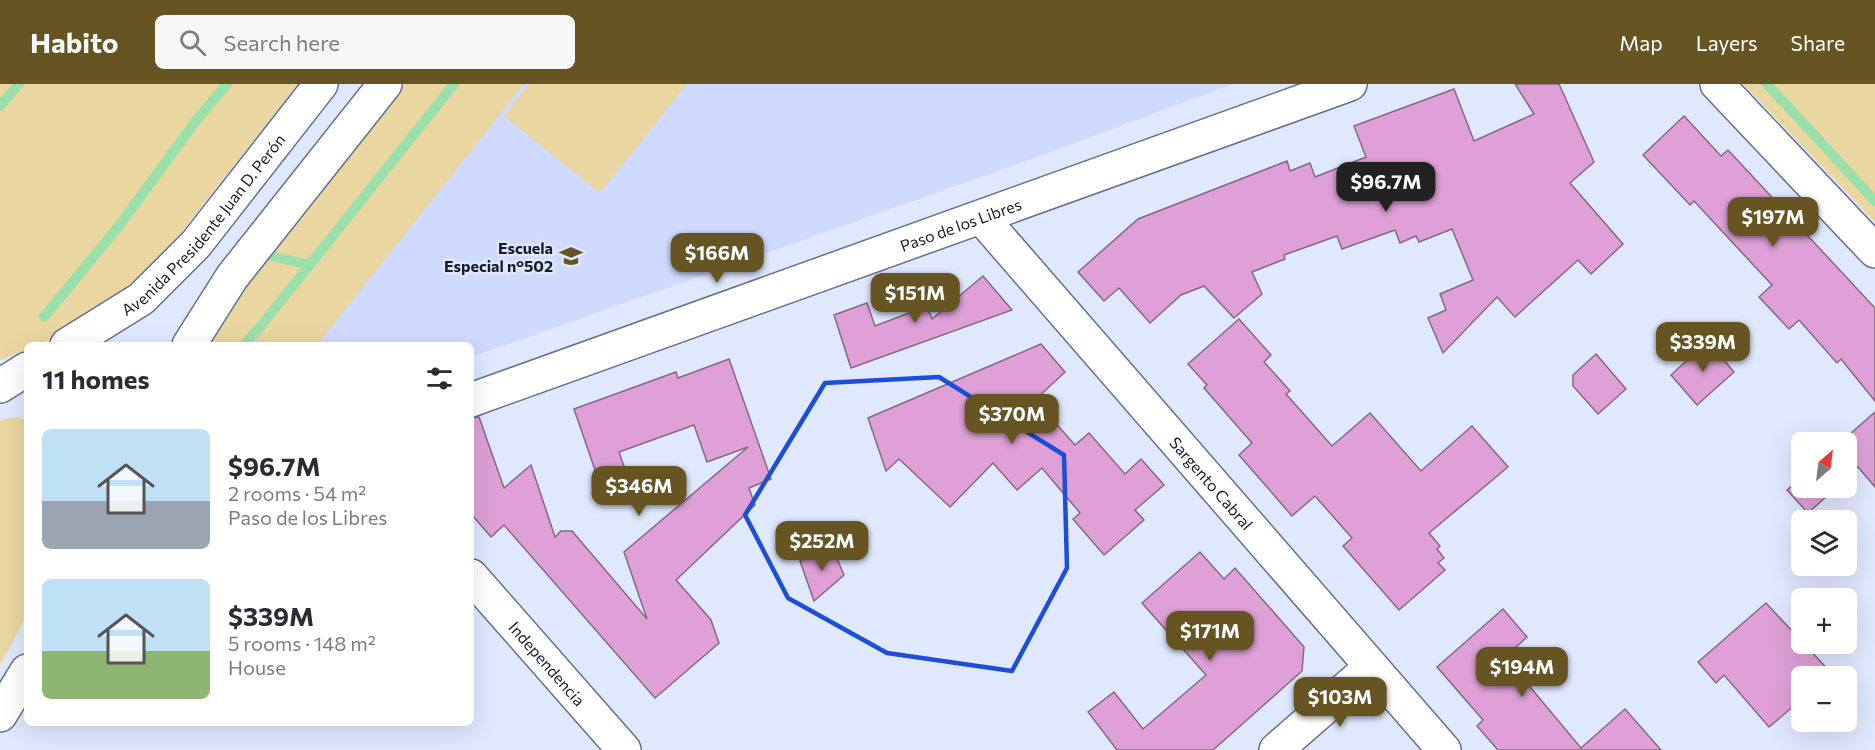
<!DOCTYPE html>
<html lang="en">
<head>
<meta charset="utf-8">
<style>
  :root { --surface:#fff; --page:#f7f7f7; --text:#2b2b33; --muted:#7c7c81; --accent:#665523 }
  body { margin:0; font-family:Commissioner,sans-serif; background:var(--page); color:var(--text); height:100vh; display:flex; flex-direction:column; font-size:22px; white-space:nowrap }
  * { box-sizing:border-box; margin:0 }
  p { font-size:20px; color:var(--muted) }
  .icon { flex:none; width:33px; height:33px; fill:none; stroke:currentColor; stroke-width:2; stroke-linecap:round; stroke-linejoin:round }
  .map { position:relative; flex:1; overflow:hidden }
  .panel { position:absolute; left:24px; top:258px; width:450px; height:384px; display:flex; flex-direction:column; background:var(--surface); border-radius:9px; box-shadow:0 6px 24px #0002 }
  .panel>* { flex:none }
  .needle { width:39px; rotate:28deg }
  .buttons { position:absolute; left:1791px; top:348px; display:grid; gap:12px }
  .buttons a { display:grid; place-items:center; width:66px; height:66px; border-radius:9px; background:var(--surface); box-shadow:0 6px 24px #0002; font-size:30px }
  .price { position:absolute; translate:-50% -51px; padding:0 14px; border-radius:12px; background:var(--accent); color:#fff; font-size:20px; line-height:39px; filter:drop-shadow(0 2px 3px #0008) }
  .price::after { content:''; position:absolute; left:50%; top:36px; width:18px; height:14px; margin-left:-9px; background:inherit; clip-path:polygon(0 0,100% 0,50% 100%) }
  .price.on { background:#222; color:#fff }
  ul { padding:0; list-style:none }
  li { display:flex; align-items:center; gap:18px; height:150px; padding:0 18px }
  li span { display:grid; place-items:center; flex:none; width:168px; height:120px; border-radius:9px; color:#555 }
  li>.icon { margin-inline-start:auto }
  span .icon { width:72px; height:72px; fill:#fffc; stroke-width:1 }
  li b { font-size:26px }
  h2 { display:flex; justify-content:space-between; align-items:center; height:72px; padding:0 18px; font-size:26px }
  header { display:flex; align-items:center; gap:36px; box-sizing:border-box; height:84px; padding:0 30px; background:var(--accent); color:#fff }
  header strong { font-size:28px }
  nav { display:flex; gap:33px; margin-inline-start:auto; font-size:21px }
  .search { width:420px; height:54px; background:var(--page); display:flex; align-items:center; gap:15px; box-sizing:border-box; padding:0 21px; border-radius:9px; color:var(--muted); font-size:22px }
  .map>svg:first-child { display:block }
  .built { fill:#cfdafe }
  .green { fill:#e9d6a0 }
  .lines { fill:none; stroke-linecap:round; stroke-linejoin:round }
  .stream { stroke:#9be0aa; stroke-width:10 }
  .building { fill:#dea0d6; stroke:#866882; stroke-width:1.5 }
  .minor-casing { stroke:#657091; stroke-width:36 }
  .secondary-casing { stroke:#657091; stroke-width:36 }
  .minor { stroke:#fff; stroke-width:33 }
  .secondary { stroke:#fff; stroke-width:33 }
  .marked { fill:none; stroke:#1d4ed8; stroke-width:4.5; stroke-linejoin:round }
  .labels { text-anchor:middle; dominant-baseline:central; stroke-width:5; stroke-linejoin:round; paint-order:stroke }
  .street-label { font-size:16px; fill:#181c2a; stroke:#e0e8fe }
  .poi-label { font-size:16px; font-weight:bold; fill:#181c2a; stroke:#e0e8fe; text-anchor:end }
</style>
</head>
<body>
<header>
<strong>Habito</strong>
<div class="search"><svg class="icon" aria-label="search" viewBox="0 0 24 24"><circle cx="10" cy="10" r="6"/><path d="M15 15l6 6"/></svg>Search here</div>
<nav><a>Map</a><a>Layers</a><a>Share</a></nav>
</header>
<div class="map">
<svg width="1875" height="666" viewBox="0 0 1875 666">
  <rect width="100%" height="100%" fill="#e0e8fe"/>
  <polygon class="built" points="523,0 1233,0 1009,83 471,273 471,261 315,261"/>
  <g class="green">
    <polygon points="0,0 298,0 166,168 132,200 85,236 44,259 27,261 27,266 0,276"/>
    <polygon points="400,0 524,0 317,261 205,261 241,206"/>
    <polygon points="529,0 687,0 600,109 504,32"/>
    <polygon points="1743,0 1875,0 1875,138"/>
    <polygon points="17,333 27,336 27,531 0,581 0,336"/>
  </g>
  <g class="lines">
    <g class="stream">
      <polyline points="1767,0 1875,117"/>
      <polyline points="0,22 19,0"/>
      <polyline points="267,171 310,181"/>
      <polyline points="44,233 119,142 195,38 227,0"/>
      <polyline points="244,261 260,243 454,0"/>
    </g>
  </g>
  <g class="building">
    <polygon points="1515,0 1559,0 1594,78 1570,99 1623,160 1591,190 1578,176 1515,233 1497,213 1443,269 1428,234 1446,226 1440,210 1473,196 1452,145 1419,158 1416,152 1400,159 1395,146 1342,165 1337,152 1284,171 1285,175 1252,188 1262,210 1234,234 1204,202 1181,211 1150,239 1119,204 1104,217 1078,188 1138,135 1287,77 1290,87 1310,79 1315,93 1366,73 1354,42 1454,5 1474,57 1534,30"/>
    <polygon points="1684,32 1721,72 1728,66 1875,224 1875,317 1841,275 1837,279 1799,236 1789,245 1759,213 1772,201 1694,117 1690,121 1643,71"/>
    <polygon points="983,192 1012,226 851,284 834,231 867,219 875,242 927,222 932,235"/>
    <polygon points="1239,235 1271,271 1264,278 1290,307 1286,310 1332,362 1370,329 1421,387 1472,342 1508,383 1429,449 1440,462 1437,465 1444,474 1438,479 1445,486 1399,526 1343,462 1352,454 1315,412 1292,432 1239,371 1252,359 1204,304 1207,301 1188,280"/>
    <polygon points="1708,257 1734,288 1697,321 1671,291"/>
    <polygon points="1041,260 1065,288 1035,316 1075,361 1089,349 1125,390 1141,375 1164,401 1135,426 1144,436 1104,471 1073,435 1080,429 1042,384 1017,406 993,379 950,423 899,375 886,387 868,334"/>
    <polygon points="1596,270 1626,305 1598,330 1573,302 1573,291"/>
    <polygon points="729,275 771,395 749,404 755,421 676,496 711,536 719,559 655,614 504,441 491,453 471,430 471,334 479,333 504,404 531,381 555,453 561,447 572,447 647,535 624,468 748,363 707,378 694,341 619,368 632,405 605,415 574,325 676,288 678,294"/>
    <polygon points="1875,328 1875,403 1858,383 1846,394 1846,358 1841,358"/>
    <polygon points="1802,393 1802,404 1836,404 1808,429 1787,406"/>
    <polygon points="832,463 844,491 814,517 800,477"/>
    <polygon points="1200,468 1224,495 1235,484 1284,540 1304,563 1302,587 1213,666 1117,666 1088,628 1114,608 1143,645 1206,591 1142,519"/>
    <polygon points="1766,519 1834,592 1802,592 1802,615 1769,643 1724,591 1716,599 1698,578"/>
    <polygon points="1503,525 1527,553 1505,573 1581,664 1625,625 1661,666 1498,666 1477,642 1483,636 1437,583"/>
  </g>
  <g class="lines">
    <g class="minor-casing">
      <g id="minor">
        <polyline points="1717,0 1875,167"/>
        <path id="s1" d="M981,133L1444,666"/>
        <path id="s2" d="M471,316L1350,0"/>
        <path id="s3" d="M471,492L624,666"/>
        <polyline points="1276,666 1371,583"/>
      </g>
    </g>
    <g class="secondary-casing">
      <g id="secondary">
        <path id="s4" d="M67,261L141,215L196,160L321,0"/>
        <polyline points="189,261 232,193 385,0"/>
        <polyline points="0,302 27,285"/>
        <polyline points="0,631 27,587"/>
      </g>
    </g>
    <use href="#minor" class="minor"/>
    <use href="#secondary" class="secondary"/>
  </g>
  <path class="marked" d="M939,293L1064,371L1067,484L1012,587L887,569L788,514L745,431L825,299Z"/>
  <defs>
    <g id="school-bare" transform="scale(1.8)"><path d="M0-5L7-2L0 1L-7-2ZM-4 1L0 2.5L4 1V4Q0 6-4 4Z" fill="#665523" stroke="#e0e8fe" stroke-width="2.5" paint-order="stroke"/></g>
  </defs>
  <g fill-rule="evenodd">
    <use href="#school-bare" x="571" y="172"/>
  </g>
  <g class="labels">
    <g class="street-label">
      <text stroke="none"><textPath href="#s4" startOffset="184">Avenida Presidente Juan D. Perón</textPath></text>
      <text stroke="none"><textPath href="#s2" startOffset="520">Paso de los Libres</textPath></text>
      <text stroke="none"><textPath href="#s1" startOffset="352">Sargento Cabral</textPath></text>
      <text stroke="none"><textPath href="#s3" startOffset="116">Independencia</textPath></text>
    </g>
    <g class="poi-label">
      <text x="553" y="163">Escuela<tspan x="553" dy="18">Especial n°502</tspan></text>
    </g>
  </g>
</svg>
<div class="buttons">
<a><svg class="needle" viewBox="-14 -14 28 28"><path d="M0-13l5 13h-10z" fill="#e53935"/><path d="M0 13l5-13h-10z" fill="#7c7c81"/></svg></a>
<a><svg class="icon" aria-label="layers" viewBox="0 0 24 24"><path d="M12 4l9 5-9 5-9-5zM3 14l9 5 9-5"/></svg></a>
<a>+</a>
<a>−</a>
</div>
<b class="price on" style="left:1386px;top:129px">$96.7M</b>
<b class="price" style="left:1773px;top:164px">$197M</b>
<b class="price" style="left:717px;top:200px">$166M</b>
<b class="price" style="left:915px;top:240px">$151M</b>
<b class="price" style="left:1703px;top:289px">$339M</b>
<b class="price" style="left:1012px;top:361px">$370M</b>
<b class="price" style="left:639px;top:433px">$346M</b>
<b class="price" style="left:822px;top:488px">$252M</b>
<b class="price" style="left:1210px;top:578px">$171M</b>
<b class="price" style="left:1522px;top:614px">$194M</b>
<b class="price" style="left:1340px;top:644px">$103M</b>
<section class="panel">
<h2>11 homes<svg class="icon" aria-label="filters" viewBox="0 0 24 24"><path d="M4 7h16M4 17h16"/><circle cx="9" cy="7" r="2"/><circle cx="15" cy="17" r="2"/></svg></h2>
<ul>
<li><span style="background:linear-gradient(#bfe0f5 60%,#9aa5b1 0)"><svg class="icon" aria-label="home" viewBox="0 0 24 24"><path d="M3 11l9-7 9 7M6 9v11h12V9"/></svg></span><div><b>$96.7M</b><p>2 rooms · 54 m²</p><p>Paso de los Libres</p></div></li>
<li><span style="background:linear-gradient(#bfe0f5 60%,#8fb573 0)"><svg class="icon" aria-label="home" viewBox="0 0 24 24"><path d="M3 11l9-7 9 7M6 9v11h12V9"/></svg></span><div><b>$339M</b><p>5 rooms · 148 m²</p><p>House</p></div></li>
</ul>
</section>
</div>
</body>
</html>
